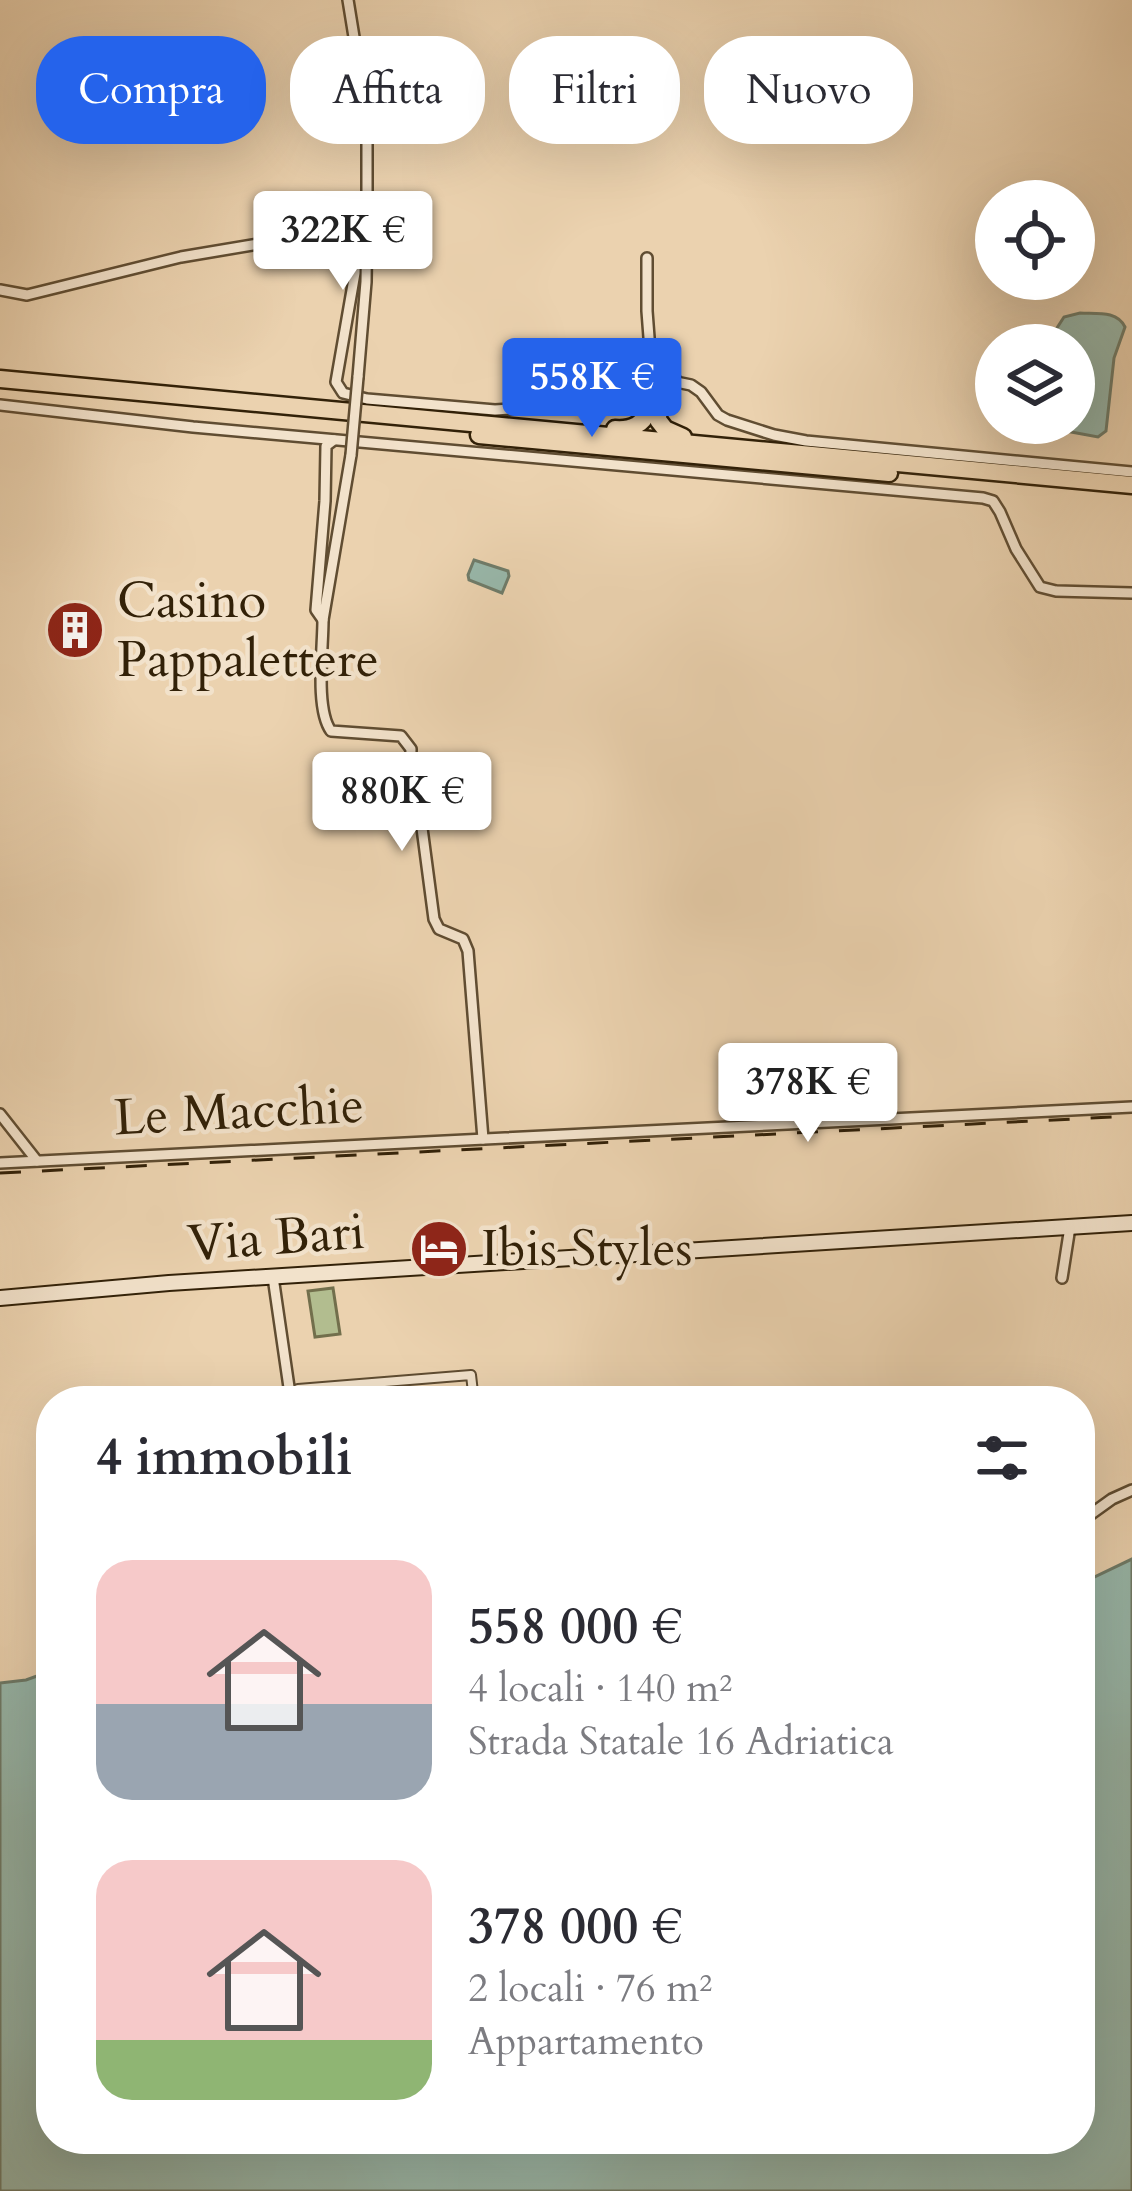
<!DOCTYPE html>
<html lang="it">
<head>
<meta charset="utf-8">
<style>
  :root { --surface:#fff; --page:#f2f2f3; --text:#2b2b33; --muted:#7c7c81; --accent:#2563eb }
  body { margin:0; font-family:Cardo,serif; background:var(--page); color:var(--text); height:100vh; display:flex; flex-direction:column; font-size:45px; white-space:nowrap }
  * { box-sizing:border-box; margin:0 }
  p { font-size:39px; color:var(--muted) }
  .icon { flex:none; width:66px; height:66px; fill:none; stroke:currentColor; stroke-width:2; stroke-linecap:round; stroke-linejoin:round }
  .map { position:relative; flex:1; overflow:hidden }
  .panel { position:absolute; left:36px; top:1386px; width:1059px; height:768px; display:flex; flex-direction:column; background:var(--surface); border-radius:48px; box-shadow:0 12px 48px #0002 }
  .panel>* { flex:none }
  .banner { position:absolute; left:36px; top:36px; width:1062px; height:108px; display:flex; gap:24px }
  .tools { position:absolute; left:975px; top:180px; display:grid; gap:24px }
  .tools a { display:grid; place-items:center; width:120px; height:120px; border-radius:50%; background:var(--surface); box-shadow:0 12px 48px #0002; font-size:60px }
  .price { position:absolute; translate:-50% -102px; padding:0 27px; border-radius:12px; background:#fff; color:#222; font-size:39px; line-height:78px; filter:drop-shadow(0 3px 6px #0008) }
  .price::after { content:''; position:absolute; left:50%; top:72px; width:36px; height:27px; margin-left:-18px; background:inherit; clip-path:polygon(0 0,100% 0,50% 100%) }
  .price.on { background:var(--accent); color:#fff }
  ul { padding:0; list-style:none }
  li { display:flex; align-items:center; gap:36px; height:300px; padding:0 60px }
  li span { display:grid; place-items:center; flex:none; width:336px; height:240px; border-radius:36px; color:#555 }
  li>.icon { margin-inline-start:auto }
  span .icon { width:144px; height:144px; fill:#fffc; stroke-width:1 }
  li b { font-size:51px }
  h2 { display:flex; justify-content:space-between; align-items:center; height:144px; padding:0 60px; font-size:51px }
  .tag { padding:0 42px; border-radius:48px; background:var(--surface); box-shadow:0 12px 48px #0002; font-size:42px; line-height:108px }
  .tag.on { background:var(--accent); color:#fff }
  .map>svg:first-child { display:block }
  .green { fill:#b2bd8f; stroke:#726f4c; stroke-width:3 }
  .water { fill:#98b8ab; stroke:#6f7c6a; stroke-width:3 }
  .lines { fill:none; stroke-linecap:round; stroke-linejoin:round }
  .pedestrian-casing { stroke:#604d32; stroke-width:12 }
  .minor-casing { stroke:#604d32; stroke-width:14 }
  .secondary-casing { stroke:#322108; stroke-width:18 }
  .trunk-casing { stroke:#322108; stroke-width:21 }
  .pedestrian { stroke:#f2e2cb; stroke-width:8 }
  .minor { stroke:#f2e2cb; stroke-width:9 }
  .secondary { stroke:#f2e2cb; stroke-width:14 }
  .trunk { stroke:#ebd2af; stroke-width:16 }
  .rail { stroke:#322108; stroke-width:3; stroke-dasharray:21 21; stroke-linecap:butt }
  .minor-bridge-casing { stroke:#604d32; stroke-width:14; stroke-linecap:butt }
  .minor-bridge { stroke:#f2e2cb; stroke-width:9 }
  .labels { text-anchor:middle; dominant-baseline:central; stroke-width:9; stroke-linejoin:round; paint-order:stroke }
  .poi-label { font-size:51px; fill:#322108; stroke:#f2e2cb; text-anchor:start }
  .street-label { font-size:51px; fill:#322108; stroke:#f2e2cb }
</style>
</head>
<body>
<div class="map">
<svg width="1132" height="2191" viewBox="0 0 1132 2191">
  <rect width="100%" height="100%" fill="#ebd2af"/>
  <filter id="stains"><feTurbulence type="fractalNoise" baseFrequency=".00167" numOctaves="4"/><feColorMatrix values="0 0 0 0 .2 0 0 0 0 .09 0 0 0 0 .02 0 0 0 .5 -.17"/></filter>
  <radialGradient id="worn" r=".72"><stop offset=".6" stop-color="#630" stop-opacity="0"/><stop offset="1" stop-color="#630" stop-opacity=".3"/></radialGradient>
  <polygon class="green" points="333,1288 340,1334 315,1337 308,1291"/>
  <g class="water">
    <path d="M1080,313C1096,314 1117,310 1125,327L1114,358L1106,431L1098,437L1066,431L1057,423H1074V345H1054L1055,331L1064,317Z"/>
    <polygon points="474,560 508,571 509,576 502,593 469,580 468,575"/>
    <polygon points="1132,1559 1132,2191 0,2191 0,1683 26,1680 51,1671 51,2139 1080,2139 1080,1584"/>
  </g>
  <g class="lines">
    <g class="pedestrian-casing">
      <g id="pedestrian">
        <polyline points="381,1384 382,1401"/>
        <polyline points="298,1389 471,1375 474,1401"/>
      </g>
    </g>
    <g class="minor-casing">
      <g id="minor">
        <polyline points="356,221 355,273 336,382 343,393 367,399 495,410 574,405 603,386 624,377 652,377 691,385 701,392 718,415 727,420 774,435 806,441 1132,472"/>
        <polyline points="331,234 338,238 355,259"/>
        <polyline points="647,258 647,311 652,377"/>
        <polyline points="0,290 27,295 181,257 348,229 367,211 367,117 348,0"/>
        <polyline points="358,377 366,282 367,211"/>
        <polyline points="0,405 193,427 983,498 993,501 1000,512 1016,549 1040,587 1056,591 1132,593"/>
        <polyline points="334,440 326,446 325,501 316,610 323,620 351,455"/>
        <path d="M323,620C323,649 315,709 331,731L401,736L411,749L410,789L420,813L434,919L439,929L463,939L468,951L483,1139"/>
        <polyline points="0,1114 37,1161"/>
        <polyline points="0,1163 1132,1107"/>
        <polyline points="273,1277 291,1401"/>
        <polyline points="1062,1278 1070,1227"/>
        <polyline points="1080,1522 1112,1499 1132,1490"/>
      </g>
    </g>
    <g class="secondary-casing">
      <polyline id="secondary" points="0,1298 169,1283 1132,1223"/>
    </g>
    <g class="trunk-casing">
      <g id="trunk">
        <polyline points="0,379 1132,485"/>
        <polyline points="672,380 659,391 658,420 665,429 683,437"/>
        <path d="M615,429C650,432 661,398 631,377"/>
        <polyline points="479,435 889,473"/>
      </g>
    </g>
    <use href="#pedestrian" class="pedestrian"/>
    <use href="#minor" class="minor"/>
    <use href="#secondary" class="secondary"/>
    <use href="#trunk" class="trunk"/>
    <polyline class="rail" points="0,1173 1132,1116"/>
    <g class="minor-bridge-casing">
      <polyline id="minor-bridge" points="351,455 358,377"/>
    </g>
    <use href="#minor-bridge" class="minor-bridge"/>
  </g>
  <defs>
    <g id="building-disc" transform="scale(3)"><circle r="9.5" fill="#8f2418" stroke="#f2e2cb"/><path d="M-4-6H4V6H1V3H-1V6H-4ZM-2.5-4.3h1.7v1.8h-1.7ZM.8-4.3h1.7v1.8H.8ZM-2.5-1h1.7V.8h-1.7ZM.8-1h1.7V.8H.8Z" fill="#fff"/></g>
    <g id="hotel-disc" transform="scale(3)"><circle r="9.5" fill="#8f2418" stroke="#f2e2cb"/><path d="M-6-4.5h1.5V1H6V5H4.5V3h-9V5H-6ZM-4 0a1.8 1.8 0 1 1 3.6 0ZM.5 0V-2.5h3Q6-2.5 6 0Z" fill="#fff"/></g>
  </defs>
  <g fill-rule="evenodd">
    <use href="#building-disc" x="75" y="630"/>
    <use href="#hotel-disc" x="439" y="1249"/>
  </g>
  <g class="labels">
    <g class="poi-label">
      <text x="117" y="601">Casino<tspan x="117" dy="59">Pappalettere</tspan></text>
      <text x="481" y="1249">Ibis Styles</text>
    </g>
    <g class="street-label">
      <text transform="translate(239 1112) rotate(-3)">Le Macchie</text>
      <text transform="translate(276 1238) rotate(-4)">Via Bari</text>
    </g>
  </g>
  <rect width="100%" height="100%" filter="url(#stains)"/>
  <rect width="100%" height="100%" fill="url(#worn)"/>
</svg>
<div class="tools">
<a><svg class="icon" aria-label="locate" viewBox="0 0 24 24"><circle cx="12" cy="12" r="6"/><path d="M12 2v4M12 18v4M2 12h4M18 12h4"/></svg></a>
<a><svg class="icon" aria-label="layers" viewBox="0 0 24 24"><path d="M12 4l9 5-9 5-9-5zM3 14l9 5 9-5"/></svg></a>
</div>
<b class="price" style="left:343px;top:293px">322K €</b>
<b class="price on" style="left:592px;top:440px">558K €</b>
<b class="price" style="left:402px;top:854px">880K €</b>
<b class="price" style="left:808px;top:1145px">378K €</b>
<div class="banner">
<a class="tag on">Compra</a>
<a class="tag">Affitta</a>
<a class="tag">Filtri</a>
<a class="tag">Nuovo</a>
</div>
<section class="panel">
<h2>4 immobili<svg class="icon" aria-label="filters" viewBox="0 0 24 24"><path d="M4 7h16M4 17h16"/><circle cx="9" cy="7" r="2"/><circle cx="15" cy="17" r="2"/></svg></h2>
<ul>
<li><span style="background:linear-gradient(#f6c9c9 60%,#9aa5b1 0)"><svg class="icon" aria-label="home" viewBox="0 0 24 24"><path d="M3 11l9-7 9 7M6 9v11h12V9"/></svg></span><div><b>558 000 €</b><p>4 locali · 140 m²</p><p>Strada Statale 16 Adriatica</p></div></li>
<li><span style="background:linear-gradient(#f6c9c9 75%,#8fb573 0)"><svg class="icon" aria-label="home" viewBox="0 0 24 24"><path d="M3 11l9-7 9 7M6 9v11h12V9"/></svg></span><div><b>378 000 €</b><p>2 locali · 76 m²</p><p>Appartamento</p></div></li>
</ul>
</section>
</div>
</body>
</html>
